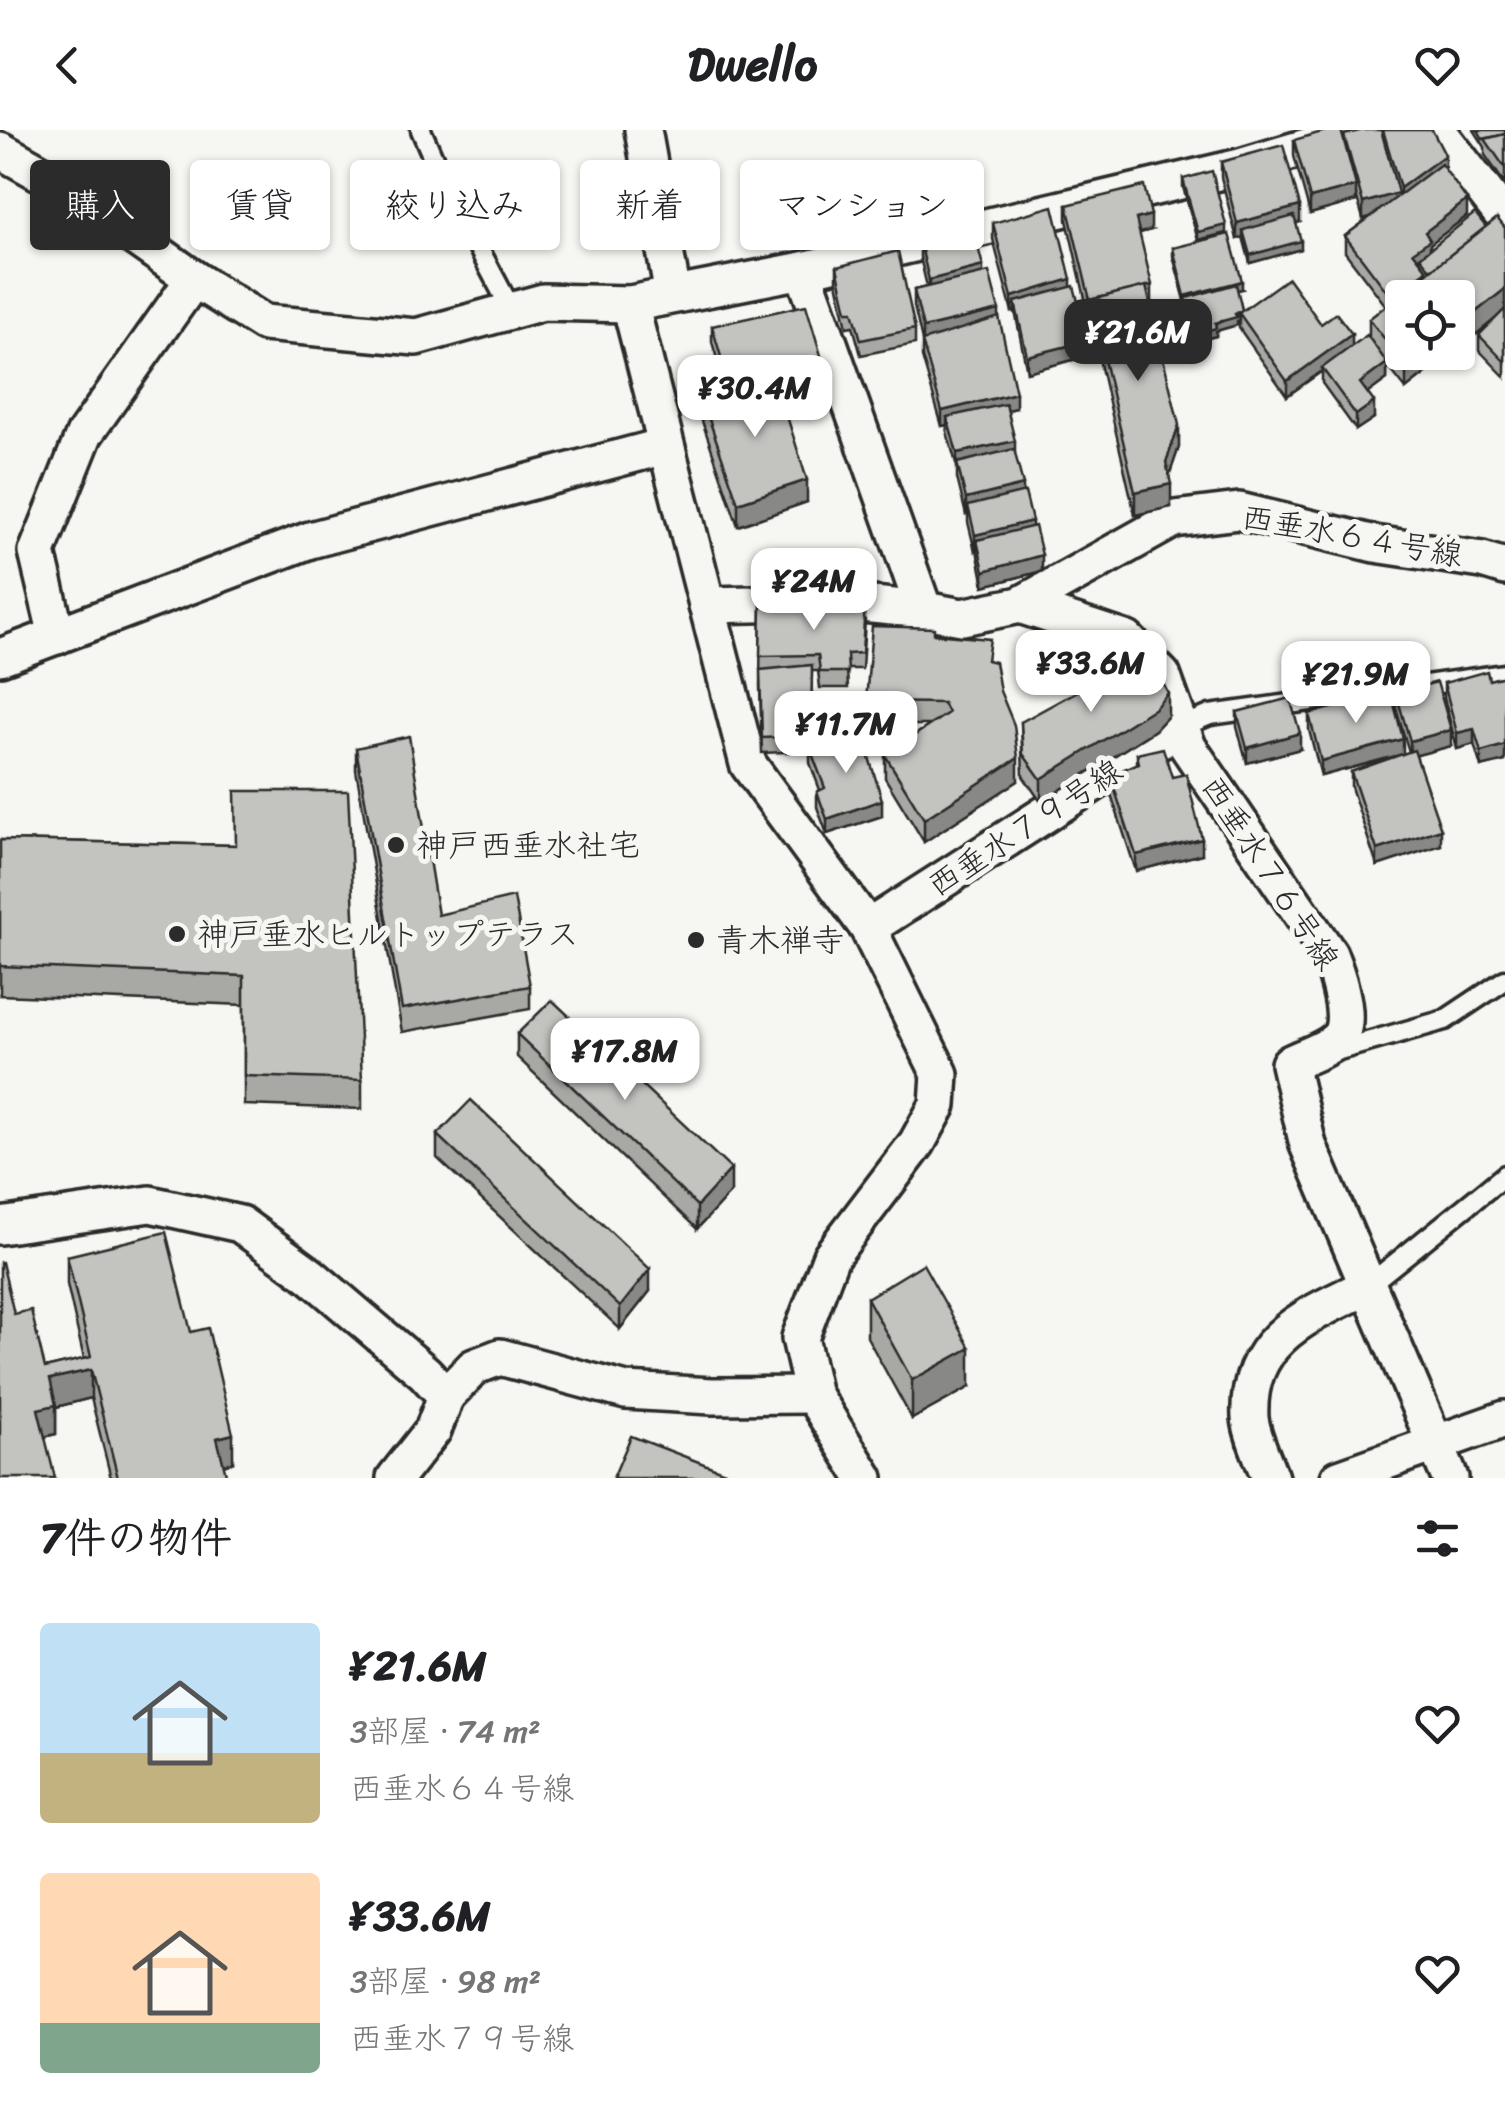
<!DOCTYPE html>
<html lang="ja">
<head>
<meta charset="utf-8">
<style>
  :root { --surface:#fff; --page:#f6f6f6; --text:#202124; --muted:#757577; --accent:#2b2b2b }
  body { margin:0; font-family:Sriracha,"Klee One",sans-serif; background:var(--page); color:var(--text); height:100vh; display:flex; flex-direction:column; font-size:38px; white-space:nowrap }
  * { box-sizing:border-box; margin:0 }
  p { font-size:32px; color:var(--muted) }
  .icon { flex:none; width:55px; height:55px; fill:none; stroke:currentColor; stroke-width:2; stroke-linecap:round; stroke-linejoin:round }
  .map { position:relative; height:1348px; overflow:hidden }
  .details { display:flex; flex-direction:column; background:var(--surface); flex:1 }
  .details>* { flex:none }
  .banner { position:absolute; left:30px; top:30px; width:1000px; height:90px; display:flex; gap:20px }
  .tools { position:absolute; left:1385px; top:150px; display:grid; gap:20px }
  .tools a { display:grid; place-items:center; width:90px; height:90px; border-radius:10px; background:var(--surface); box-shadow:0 2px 8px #0004; font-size:50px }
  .price { position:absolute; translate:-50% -85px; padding:0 22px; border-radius:20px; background:#fff; color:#222; font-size:32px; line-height:65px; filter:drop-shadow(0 2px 5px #0008) }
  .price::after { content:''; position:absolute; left:50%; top:60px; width:30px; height:22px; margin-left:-15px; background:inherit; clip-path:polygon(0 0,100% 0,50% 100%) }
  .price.active { background:var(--accent); color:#fff }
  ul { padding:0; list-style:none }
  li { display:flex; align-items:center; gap:30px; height:250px; padding:0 40px }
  li span { display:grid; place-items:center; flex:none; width:280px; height:200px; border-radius:10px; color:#555 }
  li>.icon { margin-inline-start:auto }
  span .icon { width:120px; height:120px; fill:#fffc; stroke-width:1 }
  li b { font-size:42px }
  h2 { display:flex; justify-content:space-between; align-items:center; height:120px; padding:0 40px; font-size:42px }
  .tag { padding:0 35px; border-radius:10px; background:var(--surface); box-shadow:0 2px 8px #0004; font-size:35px; line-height:90px }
  .tag.active { background:var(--accent); color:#fff }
  header { display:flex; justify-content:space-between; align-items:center; height:130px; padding:0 40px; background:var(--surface); font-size:45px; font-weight:700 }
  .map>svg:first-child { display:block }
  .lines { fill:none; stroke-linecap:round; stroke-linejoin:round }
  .lane-casing { stroke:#2b2b2b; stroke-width:25 }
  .street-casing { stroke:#2b2b2b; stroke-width:42 }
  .lane { stroke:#f6f6f2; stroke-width:18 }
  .street { stroke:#f6f6f2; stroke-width:35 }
  .wall { fill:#a8a8a5; stroke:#2b2b2b; stroke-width:2.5 }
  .shaded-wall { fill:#888886; stroke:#2b2b2b; stroke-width:2.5 }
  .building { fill:#c3c3c0; stroke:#2b2b2b; stroke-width:2.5 }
  .poi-dot { fill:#2b2b2b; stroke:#f6f6f2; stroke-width:4 }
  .labels { text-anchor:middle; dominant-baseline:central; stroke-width:10; stroke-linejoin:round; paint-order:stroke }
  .street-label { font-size:32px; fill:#2b2b2b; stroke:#f6f6f2 }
  .poi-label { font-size:32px; fill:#2b2b2b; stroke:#f6f6f2; text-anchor:start }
</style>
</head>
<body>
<header><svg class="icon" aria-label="back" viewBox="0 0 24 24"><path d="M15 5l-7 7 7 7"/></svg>Dwello<svg class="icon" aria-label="heart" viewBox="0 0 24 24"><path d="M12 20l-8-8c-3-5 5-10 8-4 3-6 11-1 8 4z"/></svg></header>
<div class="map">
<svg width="1505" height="1348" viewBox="0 0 1505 1348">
  <rect width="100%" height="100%" fill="#f6f6f2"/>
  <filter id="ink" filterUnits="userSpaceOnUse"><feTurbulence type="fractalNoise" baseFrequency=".01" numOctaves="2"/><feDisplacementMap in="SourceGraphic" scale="20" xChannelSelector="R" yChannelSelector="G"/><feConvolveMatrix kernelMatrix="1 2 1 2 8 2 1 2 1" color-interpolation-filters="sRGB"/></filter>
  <g filter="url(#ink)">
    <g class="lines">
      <g class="lane-casing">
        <g id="lane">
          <polyline points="421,0 445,55 512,181"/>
          <polyline points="1181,597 1210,585 1505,544"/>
          <polyline points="1332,922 1445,890 1505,850"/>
          <polyline points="1366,1157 1505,1045"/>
        </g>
      </g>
      <g class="street-casing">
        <g id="street">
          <polyline points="643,0 673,165"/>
          <polyline points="1437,0 1505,88"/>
          <polyline points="0,20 55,51 194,149 264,193 416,207 543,172 630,174 803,140 1240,37 1363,0"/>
          <polyline points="803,140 924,480 962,487 1020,475 1174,389 1239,381 1375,414 1482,430 1505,437"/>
          <polyline points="630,174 748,634 868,798 940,944 938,975 917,1013 831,1126 800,1208 813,1265 865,1348"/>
          <polyline points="707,475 841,472 924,480"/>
          <path d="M1020,475L1127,510L1162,545L1188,617L1329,824C1336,842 1354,892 1338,908C1327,920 1302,927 1289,934L1308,1015L1450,1348"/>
          <polyline points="57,506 37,422 84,305 194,149"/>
          <polyline points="0,527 310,410 665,316"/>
          <polyline points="868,798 1181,597"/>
          <polyline points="0,1096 150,1074 240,1094 311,1146 425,1243 446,1266 433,1300 395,1348"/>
          <polyline points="446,1266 474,1237 500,1227 626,1261 712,1266 813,1265"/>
          <path d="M1270,1348C1264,1330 1252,1307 1250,1288C1246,1209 1306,1186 1366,1157"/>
          <polyline points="1339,1348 1505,1289"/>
        </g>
      </g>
      <use href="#lane" class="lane"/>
      <use href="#street" class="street"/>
    </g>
    <g class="wall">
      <polygon points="1363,0 1432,0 1445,40 1467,86 1430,114 1430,119 1486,97 1505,98 1505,247 1479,220 1479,205 1492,191 1406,259 1387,235 1387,249 1367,263 1374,288 1356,300 1322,253 1322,241 1287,266 1239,198 1239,191 1237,191 1237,195 1216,201 1216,206 1196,211 1173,126 1173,118 1242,159 1237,160 1242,180 1321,194 1352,216 1369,207 1369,189 1386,176 1345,122 1345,106 1372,86 1363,89 1356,64 1356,71 1310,84 1294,26 1294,10 1344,14 1344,5"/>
      <polygon points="1474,0 1505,0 1505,54 1485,25 1485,17"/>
      <polygon points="1221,32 1300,92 1296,93 1301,119 1250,133 1243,107 1237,109 1221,47"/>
      <polygon points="1183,49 1226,103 1198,110 1183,57"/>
      <polygon points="1067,75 1151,100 1139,103 1152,171 1150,171 1179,317 1169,345 1171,377 1135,385 1067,90"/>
      <polygon points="993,93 1071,157 1088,226 1027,242 1015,181 1012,182 993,109"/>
      <polygon points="920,112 983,143 999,188 1016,278 1008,280 1015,326 1042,441 984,456 977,420 975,421 968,392 968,384 966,385 957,348 957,337 947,302 947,295 942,296 922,227 922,211 914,176 914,160 927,157 920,127"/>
      <polygon points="837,137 915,199 915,214 861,225 853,196 847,197 837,152"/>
      <polygon points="712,196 825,255 780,266 807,372 738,396 702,291 702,269 727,262 712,212"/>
      <polygon points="761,476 865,490 862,539 847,539 848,558 820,558 818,541 812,541 811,617 882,686 827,704 817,677 817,662 820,660 810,633 810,621 762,623 760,556"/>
      <polygon points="934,504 990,531 1018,651 924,712 885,648 885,625 930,595 866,595 866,572"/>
      <polygon points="1505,546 1505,631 1481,637 1474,614 1457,619 1444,568 1444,553 1489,550"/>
      <polygon points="1396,563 1451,616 1416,625 1441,715 1377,736 1351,657 1351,642 1409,622 1396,578"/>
      <polygon points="1237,582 1300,619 1247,633 1237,597"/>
      <polygon points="1309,584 1403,624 1321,646 1309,600"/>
      <polygon points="1168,586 1155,600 1041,672 1023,646 1021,592"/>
      <polygon points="356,618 438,785 530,856 530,879 402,902 356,640"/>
      <polygon points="1137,624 1172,647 1202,724 1136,741 1110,661 1110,645 1137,634"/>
      <polygon points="0,710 235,715 362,950 362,979 244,975 244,875 0,865"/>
      <polygon points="517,904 731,1062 697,1099 517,927"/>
      <polygon points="437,1005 650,1161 620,1199 437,1028"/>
      <polygon points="67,1126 191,1202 233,1332 223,1335 226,1348 111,1348 91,1268 56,1277 56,1304 45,1307 14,1184 45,1238 84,1229 67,1154"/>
      <polygon points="867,1168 970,1257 912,1289 867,1207"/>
    </g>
    <g class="shaded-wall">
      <polygon points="1445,25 1445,41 1400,74 1400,58"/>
      <polygon points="1356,56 1356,71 1310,84 1310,68"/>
      <polygon points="1398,63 1398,79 1363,89 1363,73"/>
      <polygon points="1467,70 1467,86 1430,114 1430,125 1420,127 1420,132 1413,122 1425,102"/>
      <polygon points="1300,76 1300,92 1245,107 1243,100 1243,107 1237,109 1237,93"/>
      <polygon points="1151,85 1151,100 1136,104 1136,89"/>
      <polygon points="1226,95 1226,103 1198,110 1198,102"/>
      <polygon points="1301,111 1301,119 1250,133 1250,125"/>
      <polygon points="983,136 983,152 929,166 929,150"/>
      <polygon points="1427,140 1427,155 1391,183 1391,167"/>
      <polygon points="1071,149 1071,165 1015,172 1015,181 1012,182 1012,167"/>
      <polygon points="1242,151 1242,159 1187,173 1186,168 1185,174 1185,166"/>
      <polygon points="1152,155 1152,171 1094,185 1090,170"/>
      <polygon points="1505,159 1505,181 1458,219 1458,196"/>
      <polygon points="999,180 999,195 923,213 923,198"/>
      <polygon points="1239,183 1239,191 1237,191 1237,195 1216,201 1216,206 1196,211 1196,204"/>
      <polygon points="1352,204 1352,220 1322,238 1322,241 1287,266 1287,251"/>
      <polygon points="1088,211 1088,226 1027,242 1027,226"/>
      <polygon points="1424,222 1452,222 1406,259 1406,236"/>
      <polygon points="1387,233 1387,249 1360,269 1360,253"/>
      <polygon points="825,239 825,255 732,278 732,262"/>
      <polygon points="1016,263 1016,278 949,295 947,287 947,295 942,296 942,281"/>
      <polygon points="1374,272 1374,288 1356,300 1356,285"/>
      <polygon points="1179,295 1179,317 1166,355 1166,332"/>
      <polygon points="1015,311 1015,326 957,334 957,323"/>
      <polygon points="807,350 807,372 738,396 738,373"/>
      <polygon points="1171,354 1171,377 1135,385 1135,362"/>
      <polygon points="1023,355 1023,371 968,376 968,384 966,385 966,369"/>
      <polygon points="1032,391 1032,406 977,410 977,420 975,421 975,405"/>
      <polygon points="1042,425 1042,441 984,456 984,441"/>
      <polygon points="1168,563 1168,586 1155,600 1041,672 1041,649"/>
      <polygon points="1474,599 1474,614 1457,619 1457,603"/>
      <polygon points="1451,600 1451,616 1410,627 1410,611"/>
      <polygon points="1300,603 1300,619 1247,633 1247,618"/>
      <polygon points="1403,609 1403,624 1321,646 1321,631"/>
      <polygon points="1505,615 1505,631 1481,637 1481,622"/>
      <polygon points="1018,628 1018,651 924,712 924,689"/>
      <polygon points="882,670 882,686 827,704 827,689"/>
      <polygon points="1441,699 1441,715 1377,736 1377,720"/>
      <polygon points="1202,709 1202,724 1136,741 1136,725"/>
      <polygon points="731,1039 731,1062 697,1099 697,1076"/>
      <polygon points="650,1139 650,1161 620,1199 620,1177"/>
      <polygon points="970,1218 970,1257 912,1289 912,1250"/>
      <polygon points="91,1240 91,1268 56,1277 56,1304 38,1308 38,1279 50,1249"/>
      <polygon points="233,1304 233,1332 217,1336 217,1308"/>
    </g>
    <g class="building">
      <polygon points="1329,0 1341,0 1356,56 1310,68 1294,10"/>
      <polygon points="1363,0 1381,0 1398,63 1363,73 1344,5"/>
      <polygon points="1383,0 1432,0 1445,25 1400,58"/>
      <polygon points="1478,0 1505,0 1505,4 1483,9"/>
      <polygon points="1505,4 1505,38 1485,9"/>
      <polygon points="1283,15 1300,76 1237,93 1221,32"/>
      <polygon points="1441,34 1467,70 1425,102 1430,110 1413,122 1427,140 1391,167 1345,106"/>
      <polygon points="1212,41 1226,95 1198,102 1183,49"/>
      <polygon points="1144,56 1151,85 1136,89 1152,155 1090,170 1067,75"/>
      <polygon points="1053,76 1071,149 1012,167 993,93"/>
      <polygon points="1475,83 1486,97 1431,140 1420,127"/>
      <polygon points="1294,86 1301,111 1250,125 1243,100"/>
      <polygon points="1497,88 1505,98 1505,159 1458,196 1458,168 1402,168 1402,222 1424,222 1406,236 1369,189"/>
      <polygon points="973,98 983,136 929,150 920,112"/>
      <polygon points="1229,104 1242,151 1185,166 1173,118"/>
      <polygon points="898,121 915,199 861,210 853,181 847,181 837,137"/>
      <polygon points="989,142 999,180 923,198 914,160"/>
      <polygon points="1288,148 1321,194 1336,183 1352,204 1287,251 1239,183"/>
      <polygon points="1236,154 1242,180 1235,184 1237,187 1215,193 1216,198 1196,204 1186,168"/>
      <polygon points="1074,156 1088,211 1027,226 1015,172"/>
      <polygon points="1146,156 1179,295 1166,332 1171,354 1135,362 1090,170"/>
      <polygon points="806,175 825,239 776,251 775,248 731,261 712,196"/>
      <polygon points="1505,179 1505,232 1479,205"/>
      <polygon points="999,187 1016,263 942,281 922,211"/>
      <polygon points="1367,205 1387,233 1360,253 1374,272 1356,285 1322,238"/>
      <polygon points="775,248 807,350 738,373 702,269"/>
      <polygon points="1006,274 1015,311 957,323 947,287"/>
      <polygon points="1014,319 1023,355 966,369 957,333"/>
      <polygon points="1025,362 1032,391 975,405 968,376"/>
      <polygon points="1035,396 1042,425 984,441 977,410"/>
      <polygon points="865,474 862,523 847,524 848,542 820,542 818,525 760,526 761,476"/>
      <polygon points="872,496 934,498 934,504 990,509 987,530 995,532 1000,561 1014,595 1018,628 924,689 885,625 948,583 943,573 866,572"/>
      <polygon points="1147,523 1168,563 1155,578 1041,649 1023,624 1021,592"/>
      <polygon points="812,535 811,606 762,608 760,540"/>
      <polygon points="1487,541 1489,550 1505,546 1505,615 1481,622 1474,599 1457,603 1444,553"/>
      <polygon points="1437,552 1451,600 1410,611 1396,563"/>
      <polygon points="1391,562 1403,609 1321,631 1309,584"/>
      <polygon points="1290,568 1300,603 1247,618 1237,582"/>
      <polygon points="862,604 882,670 827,689 817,662 825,658 810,618"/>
      <polygon points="409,606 438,785 514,767 530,856 402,879 356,618"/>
      <polygon points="1163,618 1172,647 1186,644 1202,709 1136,725 1110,645 1139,633 1137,624"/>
      <polygon points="1414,620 1441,699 1377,720 1351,642"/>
      <polygon points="235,661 348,661 362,950 244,946 244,846 0,836 0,710 236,715"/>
      <polygon points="552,870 731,1039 697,1076 517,904"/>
      <polygon points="471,970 650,1139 620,1177 437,1005"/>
      <polygon points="166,1102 191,1202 208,1198 233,1304 217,1308 227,1348 118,1348 91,1240 50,1249 56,1275 38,1279 55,1348 0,1348 0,1132 2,1132 14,1184 31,1180 45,1238 91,1227 67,1126"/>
      <polygon points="923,1134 970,1218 912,1250 867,1168"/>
      <polygon points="631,1306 725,1342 722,1348 613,1348"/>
    </g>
  </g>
  <g class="poi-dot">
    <circle cx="396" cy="715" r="10"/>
    <circle cx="177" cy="804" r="10"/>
    <circle cx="696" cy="810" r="10"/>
  </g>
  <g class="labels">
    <g class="street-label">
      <text transform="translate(1352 406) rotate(10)">西垂水６４号線</text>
      <text transform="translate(1025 698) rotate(-33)">西垂水７９号線</text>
      <text transform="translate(1270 743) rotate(57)">西垂水７６号線</text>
    </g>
    <g class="poi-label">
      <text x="416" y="715">神戸西垂水社宅</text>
      <text x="197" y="804">神戸垂水ヒルトップテラス</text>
      <text x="716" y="810">青木禅寺</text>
    </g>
  </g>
</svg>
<div class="tools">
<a><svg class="icon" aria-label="locate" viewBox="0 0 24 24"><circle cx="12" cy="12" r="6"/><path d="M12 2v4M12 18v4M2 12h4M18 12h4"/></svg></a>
</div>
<b class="price active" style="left:1138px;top:254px">¥21.6M</b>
<b class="price" style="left:755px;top:310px">¥30.4M</b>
<b class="price" style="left:814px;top:503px">¥24M</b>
<b class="price" style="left:1091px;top:585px">¥33.6M</b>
<b class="price" style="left:1356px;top:596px">¥21.9M</b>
<b class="price" style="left:846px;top:646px">¥11.7M</b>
<b class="price" style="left:625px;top:973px">¥17.8M</b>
<div class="banner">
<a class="tag active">購入</a>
<a class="tag">賃貸</a>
<a class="tag">絞り込み</a>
<a class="tag">新着</a>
<a class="tag">マンション</a>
</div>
</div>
<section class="details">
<h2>7件の物件<svg class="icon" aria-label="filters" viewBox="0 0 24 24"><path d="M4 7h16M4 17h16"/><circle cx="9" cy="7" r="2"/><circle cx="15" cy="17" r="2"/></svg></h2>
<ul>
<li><span style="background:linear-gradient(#bfe0f5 65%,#c2b280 0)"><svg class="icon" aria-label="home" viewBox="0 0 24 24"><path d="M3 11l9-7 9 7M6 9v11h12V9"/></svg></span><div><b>¥21.6M</b><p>3部屋 · 74 m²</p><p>西垂水６４号線</p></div><svg class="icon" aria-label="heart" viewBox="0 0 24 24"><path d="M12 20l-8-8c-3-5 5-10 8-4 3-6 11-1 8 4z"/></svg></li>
<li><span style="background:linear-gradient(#ffd9b3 75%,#7fa58c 0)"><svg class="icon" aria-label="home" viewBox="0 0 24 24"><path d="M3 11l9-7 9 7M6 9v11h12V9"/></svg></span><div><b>¥33.6M</b><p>3部屋 · 98 m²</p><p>西垂水７９号線</p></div><svg class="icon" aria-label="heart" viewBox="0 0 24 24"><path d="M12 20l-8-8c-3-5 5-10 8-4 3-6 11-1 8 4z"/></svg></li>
</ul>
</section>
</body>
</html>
